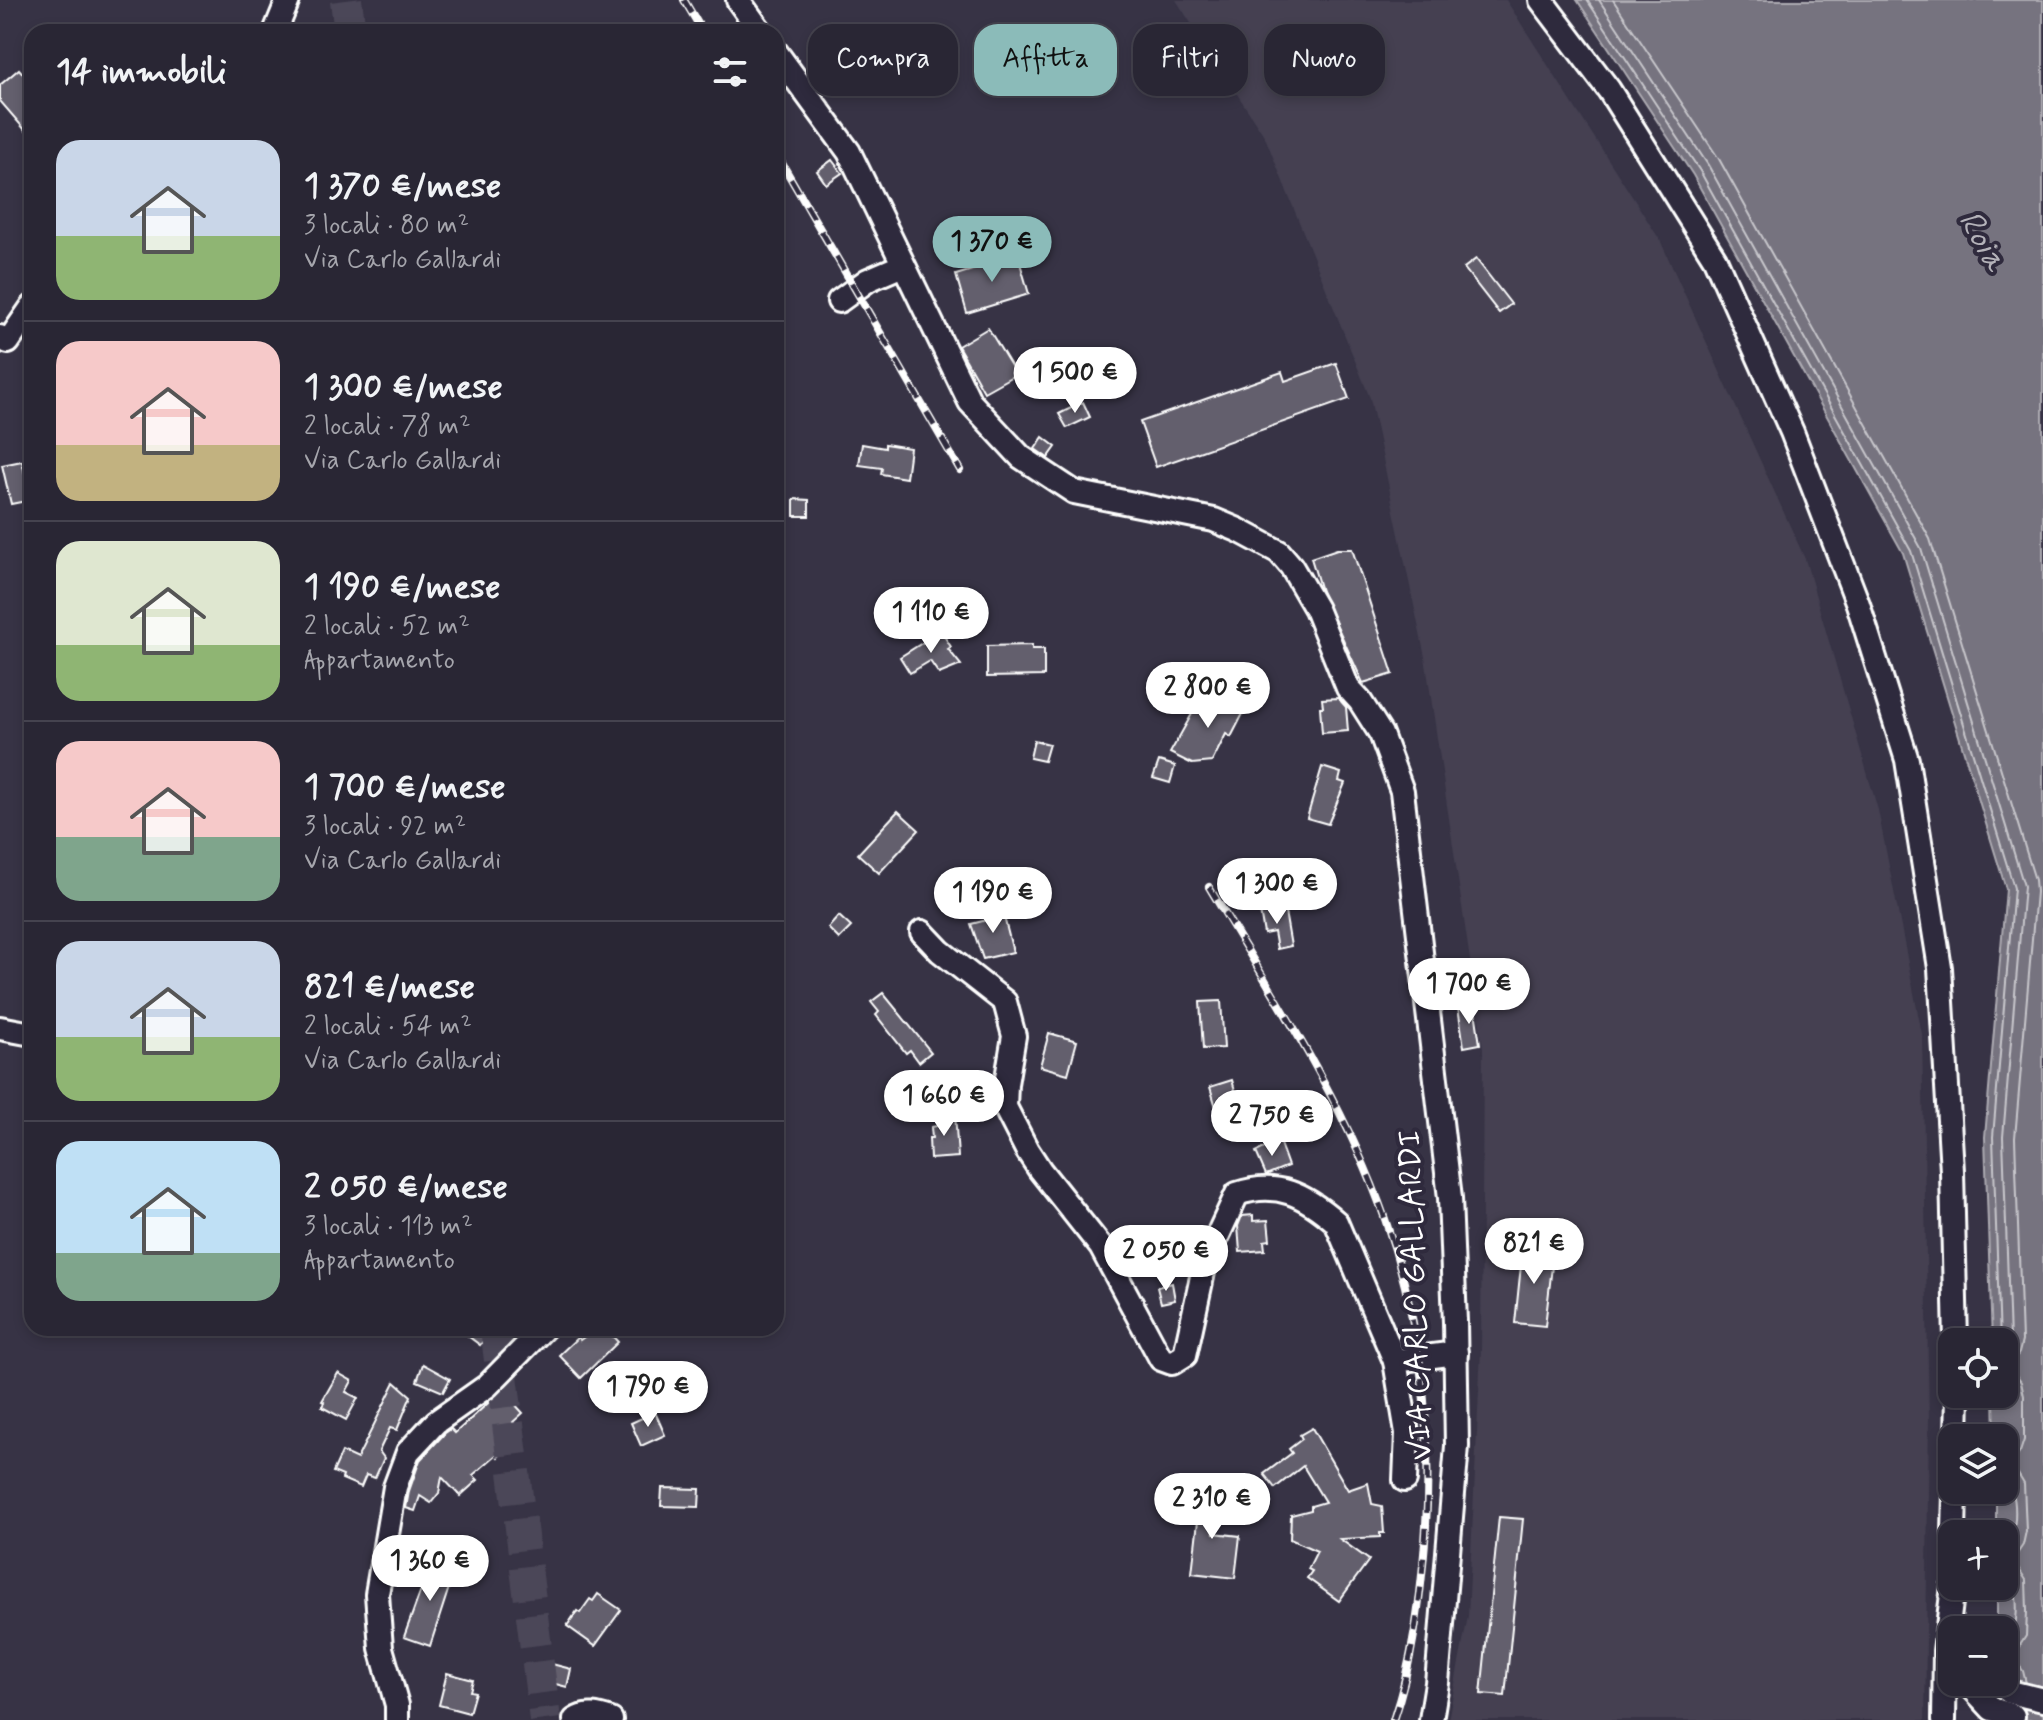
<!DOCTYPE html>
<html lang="it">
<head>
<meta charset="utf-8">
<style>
  :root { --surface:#292634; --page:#353240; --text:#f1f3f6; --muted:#a5a5ac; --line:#45434f; --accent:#8bbbb9 }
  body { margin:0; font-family:Mynerve,sans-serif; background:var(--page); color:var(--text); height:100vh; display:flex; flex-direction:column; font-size:30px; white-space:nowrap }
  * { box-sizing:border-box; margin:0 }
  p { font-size:26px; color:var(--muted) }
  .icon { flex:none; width:44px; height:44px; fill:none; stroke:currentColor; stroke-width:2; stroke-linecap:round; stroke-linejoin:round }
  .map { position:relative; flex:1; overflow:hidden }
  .panel { position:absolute; left:24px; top:24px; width:760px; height:1312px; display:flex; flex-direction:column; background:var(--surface); border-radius:24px; box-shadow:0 4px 12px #0003,0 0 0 2px var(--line) }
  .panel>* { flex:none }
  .top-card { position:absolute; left:808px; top:24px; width:760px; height:72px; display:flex; gap:16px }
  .controls { position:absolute; left:1938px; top:1328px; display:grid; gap:16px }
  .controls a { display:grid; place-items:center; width:80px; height:80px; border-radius:16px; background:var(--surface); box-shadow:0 4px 12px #0003,0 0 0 2px var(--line); font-size:40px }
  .price { position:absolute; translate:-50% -68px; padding:0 18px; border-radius:28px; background:#fff; color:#222; font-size:26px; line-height:52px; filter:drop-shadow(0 2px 4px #0008) }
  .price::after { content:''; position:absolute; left:50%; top:48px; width:24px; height:18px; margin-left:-12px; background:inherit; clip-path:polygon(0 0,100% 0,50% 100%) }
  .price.on { background:var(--accent); color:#111 }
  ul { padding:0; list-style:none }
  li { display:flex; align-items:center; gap:24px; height:200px; padding:0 32px }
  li+li { border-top:2px solid var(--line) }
  li span { display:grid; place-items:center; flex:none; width:224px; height:160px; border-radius:24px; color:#555 }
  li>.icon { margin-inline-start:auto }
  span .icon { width:96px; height:96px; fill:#fffc; stroke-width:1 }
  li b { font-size:34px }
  h2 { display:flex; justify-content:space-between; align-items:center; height:96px; padding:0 32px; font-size:34px }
  .pill { padding:0 28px; border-radius:24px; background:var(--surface); box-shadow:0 4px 12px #0003,0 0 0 2px var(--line); font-size:28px; line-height:72px }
  .pill.on { background:var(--accent); color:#111 }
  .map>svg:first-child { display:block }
  .built { fill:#444051 }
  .water { fill:#76737f; stroke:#adabb2; stroke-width:2 }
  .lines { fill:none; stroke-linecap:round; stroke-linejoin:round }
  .shore { stroke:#c8c7cc; stroke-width:2 }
  .building { fill:#635f6d; stroke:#fff; stroke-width:2 }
  .highway-tunnel { stroke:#4b4758; stroke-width:32; stroke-dasharray:32 16; stroke-linecap:butt }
  .minor-casing { stroke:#fff; stroke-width:28 }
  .minor { stroke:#2f2a3d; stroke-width:22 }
  .rail-casing { stroke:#fff; stroke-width:8 }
  .rail { stroke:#2f2a3d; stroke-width:5; stroke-dasharray:15; stroke-linecap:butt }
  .labels { text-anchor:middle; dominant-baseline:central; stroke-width:8; stroke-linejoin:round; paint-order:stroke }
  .street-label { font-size:32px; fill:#fff; stroke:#2f2a3d }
  .water-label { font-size:34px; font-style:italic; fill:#b4b2b9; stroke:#2f2a3d }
</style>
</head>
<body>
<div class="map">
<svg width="2043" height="1720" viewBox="0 0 2043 1720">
  <rect width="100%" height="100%" fill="#373345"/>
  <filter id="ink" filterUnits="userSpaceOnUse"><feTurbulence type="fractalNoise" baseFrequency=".0125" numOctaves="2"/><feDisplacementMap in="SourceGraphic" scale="16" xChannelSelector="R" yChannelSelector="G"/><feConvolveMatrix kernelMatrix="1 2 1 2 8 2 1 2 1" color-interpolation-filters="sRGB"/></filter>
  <g filter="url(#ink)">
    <polygon class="built" points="1176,0 1506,0 1660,240 1805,559 1878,810 1922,1034 1929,1420 1925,1720 1448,1720 1468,1616 1481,1350 1483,1048 1425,657 1370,398 1265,137"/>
    <polygon class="water" points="1577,0 2043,0 2043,1720 1996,1720 1996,1682 2004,1682 2004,1630 1997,1630 1997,1586 2004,1586 2004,1534 1996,1534 1996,1490 2004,1490 2004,1438 1995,1438 1994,1394 2004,1394 2004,1342 1992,1342 1985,1137 2006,889 1903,553 1693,175"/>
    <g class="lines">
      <g class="shore">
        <polyline points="1587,0 1700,171 1911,551 2014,888 1993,1137 2000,1342"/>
        <polyline points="1599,0 1708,165 1921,548 2024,886 2003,1137 2010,1340 2004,1354"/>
        <polyline points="1613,0 1719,159 1930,539 2035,880 2036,892 2015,1138 2022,1341 2019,1353 2010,1367 2021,1382 2024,1396 2024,1440 2020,1452 2012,1464 2024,1484 2026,1531 2023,1545 2013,1560 2026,1580 2027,1611 2026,1636 2013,1656 2023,1671 2026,1683"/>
        <path d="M2004,1475C2019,1488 2019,1537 2004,1549"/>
        <path d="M2004,1570C2021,1582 2021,1634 2004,1646"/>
      </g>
    </g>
    <g class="building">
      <polygon points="19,69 32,84 32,138 0,101 0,85"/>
      <polygon points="832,160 842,173 826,184 817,171"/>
      <polygon points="1018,256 1029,294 967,313 956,275"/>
      <polygon points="1476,259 1511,304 1499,313 1464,268"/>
      <polygon points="988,328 1016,374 984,392 958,346"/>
      <polygon points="1336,363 1349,399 1156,467 1140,422 1282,372 1285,381"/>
      <polygon points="1083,402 1090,417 1067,428 1059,414"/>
      <polygon points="1043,437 1056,447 1048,458 1035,449"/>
      <polygon points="862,444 885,448 885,444 910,448 906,478 881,474 882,468 859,465"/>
      <polygon points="22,461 31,500 11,504 2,465"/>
      <polygon points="794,499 809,500 809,516 794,516"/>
      <polygon points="1337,549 1352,549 1393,674 1363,683 1321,591 1311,558"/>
      <polygon points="941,631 951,647 948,649 961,665 939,674 930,661 910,673 900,657"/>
      <polygon points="1032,645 1032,649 1044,649 1044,676 987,677 987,646"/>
      <polygon points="1216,692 1246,708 1231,737 1226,734 1212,762 1192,764 1170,753 1197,705 1206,710"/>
      <polygon points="1338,698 1346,707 1348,731 1322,733 1320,707 1323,707 1322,699"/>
      <polygon points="1034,740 1049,744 1044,761 1030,758"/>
      <polygon points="1159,761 1175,766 1170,783 1153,778"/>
      <polygon points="1322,767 1341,773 1339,781 1345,783 1328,824 1307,818"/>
      <polygon points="898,811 919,830 879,873 858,854"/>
      <polygon points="1284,906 1291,946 1277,949 1274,932 1264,934 1260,911"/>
      <polygon points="1002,909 1013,952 983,959 971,924 987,920 986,913"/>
      <polygon points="839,916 851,927 839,939 828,928"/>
      <polygon points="883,993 931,1052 919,1062 910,1050 906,1053 876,1015 879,1012 871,1002"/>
      <polygon points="1221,1001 1224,1048 1203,1049 1200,1002"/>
      <polygon points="1474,1004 1480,1044 1464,1047 1458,1007"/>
      <polygon points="1049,1033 1077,1041 1068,1074 1040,1066"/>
      <polygon points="1232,1080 1246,1128 1224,1134 1210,1087"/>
      <polygon points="955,1113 958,1157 930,1159 929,1138 932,1138 931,1127 937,1126 936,1114"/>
      <polygon points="1279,1141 1288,1166 1266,1175 1256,1152"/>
      <polygon points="1253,1215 1253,1221 1268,1220 1270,1240 1264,1241 1265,1250 1240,1252 1238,1226 1242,1216"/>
      <polygon points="1523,1246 1554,1249 1545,1326 1515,1323"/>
      <polygon points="1172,1283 1175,1300 1161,1303 1157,1287"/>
      <polygon points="475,1328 493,1328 480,1345 468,1336"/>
      <polygon points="596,1328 605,1328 618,1342 581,1378 559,1355 578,1337 580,1340"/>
      <polygon points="423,1364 450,1379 443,1392 417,1381"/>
      <polygon points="338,1373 352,1381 346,1392 358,1398 346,1420 322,1407 324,1402 322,1401"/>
      <polygon points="395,1382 411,1396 397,1430 390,1428 379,1451 384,1458 375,1478 366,1475 361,1487 342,1479 343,1476 333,1472 342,1452 357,1459"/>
      <polygon points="508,1385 516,1395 511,1400 523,1413 513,1422 523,1434 498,1457 496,1455 473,1475 478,1480 460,1496 442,1477 439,1493 431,1503 420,1496 415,1511 406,1508 409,1491 420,1460 445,1433 451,1429 455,1433"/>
      <polygon points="655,1412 665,1435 641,1446 631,1423"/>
      <polygon points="1312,1428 1348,1490 1368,1483 1372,1504 1382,1506 1384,1533 1380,1533 1380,1537 1340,1539 1369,1560 1339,1601 1307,1578 1312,1571 1308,1569 1317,1551 1290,1539 1291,1515 1311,1510 1311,1506 1325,1502 1303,1466 1275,1488 1264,1474 1292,1453 1289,1449 1302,1439 1300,1435"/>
      <polygon points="1203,1480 1214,1533 1240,1536 1235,1578 1192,1573 1198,1521 1189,1483"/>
      <polygon points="662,1488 700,1489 699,1507 661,1506"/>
      <polygon points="1499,1517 1523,1519 1505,1696 1481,1694"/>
      <polygon points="432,1559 456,1566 430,1646 404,1637"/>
      <polygon points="598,1594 621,1610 595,1646 567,1626 577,1611 580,1613 590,1599 593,1601"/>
      <polygon points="548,1663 571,1669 567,1687 544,1681"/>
      <polygon points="447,1673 473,1680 470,1691 475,1692 469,1713 439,1705"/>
    </g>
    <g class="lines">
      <g class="highway-tunnel">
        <polyline points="346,0 350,32"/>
        <polyline points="496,1328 545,1720"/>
      </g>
      <g class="minor-casing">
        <g id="minor">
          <polyline points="738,0 761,32"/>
          <polyline points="1541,0 1609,90 1715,259 1792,432 1858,604 1907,760 1940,968 1952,1171 1956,1342"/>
          <polyline points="275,32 288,0"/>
          <polyline points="776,52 849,152 970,402 1021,457 1074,492 1214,520 1238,530 1279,552 1291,566 1316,609 1348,688 1360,701 1381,734 1402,791 1450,1198 1455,1322 1457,1446 1437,1683 1431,1720"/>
          <polyline points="839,301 868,280 903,265"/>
          <polyline points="0,337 8,342 32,307"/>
          <path d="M922,932L940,951L1005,1002L1014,1036L1006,1084L1005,1107L1027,1150L1040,1170L1101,1247L1161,1359L1172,1363L1185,1355L1205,1263L1237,1194C1277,1180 1305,1195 1336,1222L1395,1361L1407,1433L1405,1480"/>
          <polyline points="0,1028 32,1034"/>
          <polyline points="1395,1361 1456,1353"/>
          <polyline points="1957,1438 1958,1394"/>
          <polyline points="1954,1534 1955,1490"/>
          <polyline points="1967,1682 1992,1709 2013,1716"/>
          <polyline points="1997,1682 2010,1692 2043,1700"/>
          <polyline points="397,1720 397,1705 381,1648 377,1594 395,1487 408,1452 436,1422 487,1386 544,1328"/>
          <path d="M575,1720C586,1712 599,1716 611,1720"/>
          <polyline points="1944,1720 1945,1651 1953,1586"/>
        </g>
      </g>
      <use href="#minor" class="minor"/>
      <g class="rail-casing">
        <g id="rail">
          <polyline points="684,0 703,32"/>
          <polyline points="776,153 960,470"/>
          <path d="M1209,887C1273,994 1344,1101 1385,1219C1421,1322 1433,1433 1425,1542C1420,1603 1413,1661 1393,1720"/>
        </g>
      </g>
      <use href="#rail" class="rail"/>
    </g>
  </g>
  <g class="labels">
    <g class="street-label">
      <text transform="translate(1416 1295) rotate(-92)">VIA CARLO GALLARDI</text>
    </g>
    <g class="water-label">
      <text transform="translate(1982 241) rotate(60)">Roia</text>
    </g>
  </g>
</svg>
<div class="controls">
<a><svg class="icon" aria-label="locate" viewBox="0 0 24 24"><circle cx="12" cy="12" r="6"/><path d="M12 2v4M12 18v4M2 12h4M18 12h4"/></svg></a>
<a><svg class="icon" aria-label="layers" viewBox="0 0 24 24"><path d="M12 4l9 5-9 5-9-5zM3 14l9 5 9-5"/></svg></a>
<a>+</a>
<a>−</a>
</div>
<b class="price on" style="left:992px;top:284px">1 370 €</b>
<b class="price" style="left:1075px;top:415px">1 500 €</b>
<b class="price" style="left:931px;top:655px">1 110 €</b>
<b class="price" style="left:1208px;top:730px">2 800 €</b>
<b class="price" style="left:1277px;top:926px">1 300 €</b>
<b class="price" style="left:993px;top:935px">1 190 €</b>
<b class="price" style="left:1469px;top:1026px">1 700 €</b>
<b class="price" style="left:944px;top:1138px">1 660 €</b>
<b class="price" style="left:1272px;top:1158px">2 750 €</b>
<b class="price" style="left:1534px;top:1286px">821 €</b>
<b class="price" style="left:1166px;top:1293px">2 050 €</b>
<b class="price" style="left:648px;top:1429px">1 790 €</b>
<b class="price" style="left:1212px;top:1541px">2 310 €</b>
<b class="price" style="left:430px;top:1603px">1 360 €</b>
<div class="top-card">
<a class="pill">Compra</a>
<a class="pill on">Affitta</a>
<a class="pill">Filtri</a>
<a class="pill">Nuovo</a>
</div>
<section class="panel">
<h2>14 immobili<svg class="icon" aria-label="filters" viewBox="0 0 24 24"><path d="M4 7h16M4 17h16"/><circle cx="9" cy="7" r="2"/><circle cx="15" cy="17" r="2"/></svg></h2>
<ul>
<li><span style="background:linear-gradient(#c9d6e8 60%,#8fb573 0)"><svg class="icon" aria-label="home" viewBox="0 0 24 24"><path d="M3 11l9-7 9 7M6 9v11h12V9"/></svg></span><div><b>1 370 €/mese</b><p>3 locali · 80 m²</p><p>Via Carlo Gallardi</p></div></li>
<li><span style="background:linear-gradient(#f6c9c9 65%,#c2b280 0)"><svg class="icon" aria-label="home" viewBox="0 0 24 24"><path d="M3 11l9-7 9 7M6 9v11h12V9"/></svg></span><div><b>1 300 €/mese</b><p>2 locali · 78 m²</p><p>Via Carlo Gallardi</p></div></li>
<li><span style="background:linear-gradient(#dfe7d0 65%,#8fb573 0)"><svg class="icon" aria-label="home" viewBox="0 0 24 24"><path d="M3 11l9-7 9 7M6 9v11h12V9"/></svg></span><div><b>1 190 €/mese</b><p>2 locali · 52 m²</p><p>Appartamento</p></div></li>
<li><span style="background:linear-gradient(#f6c9c9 60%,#7fa58c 0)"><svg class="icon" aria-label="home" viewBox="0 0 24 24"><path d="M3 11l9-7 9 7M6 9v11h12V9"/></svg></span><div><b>1 700 €/mese</b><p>3 locali · 92 m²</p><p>Via Carlo Gallardi</p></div></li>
<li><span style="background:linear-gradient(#c9d6e8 60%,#8fb573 0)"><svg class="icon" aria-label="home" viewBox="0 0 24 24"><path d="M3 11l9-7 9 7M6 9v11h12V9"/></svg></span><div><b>821 €/mese</b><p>2 locali · 54 m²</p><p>Via Carlo Gallardi</p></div></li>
<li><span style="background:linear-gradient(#bfe0f5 70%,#7fa58c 0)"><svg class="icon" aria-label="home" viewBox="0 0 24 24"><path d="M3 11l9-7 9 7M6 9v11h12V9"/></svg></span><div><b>2 050 €/mese</b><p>3 locali · 113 m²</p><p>Appartamento</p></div></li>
</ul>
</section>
</div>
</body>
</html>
